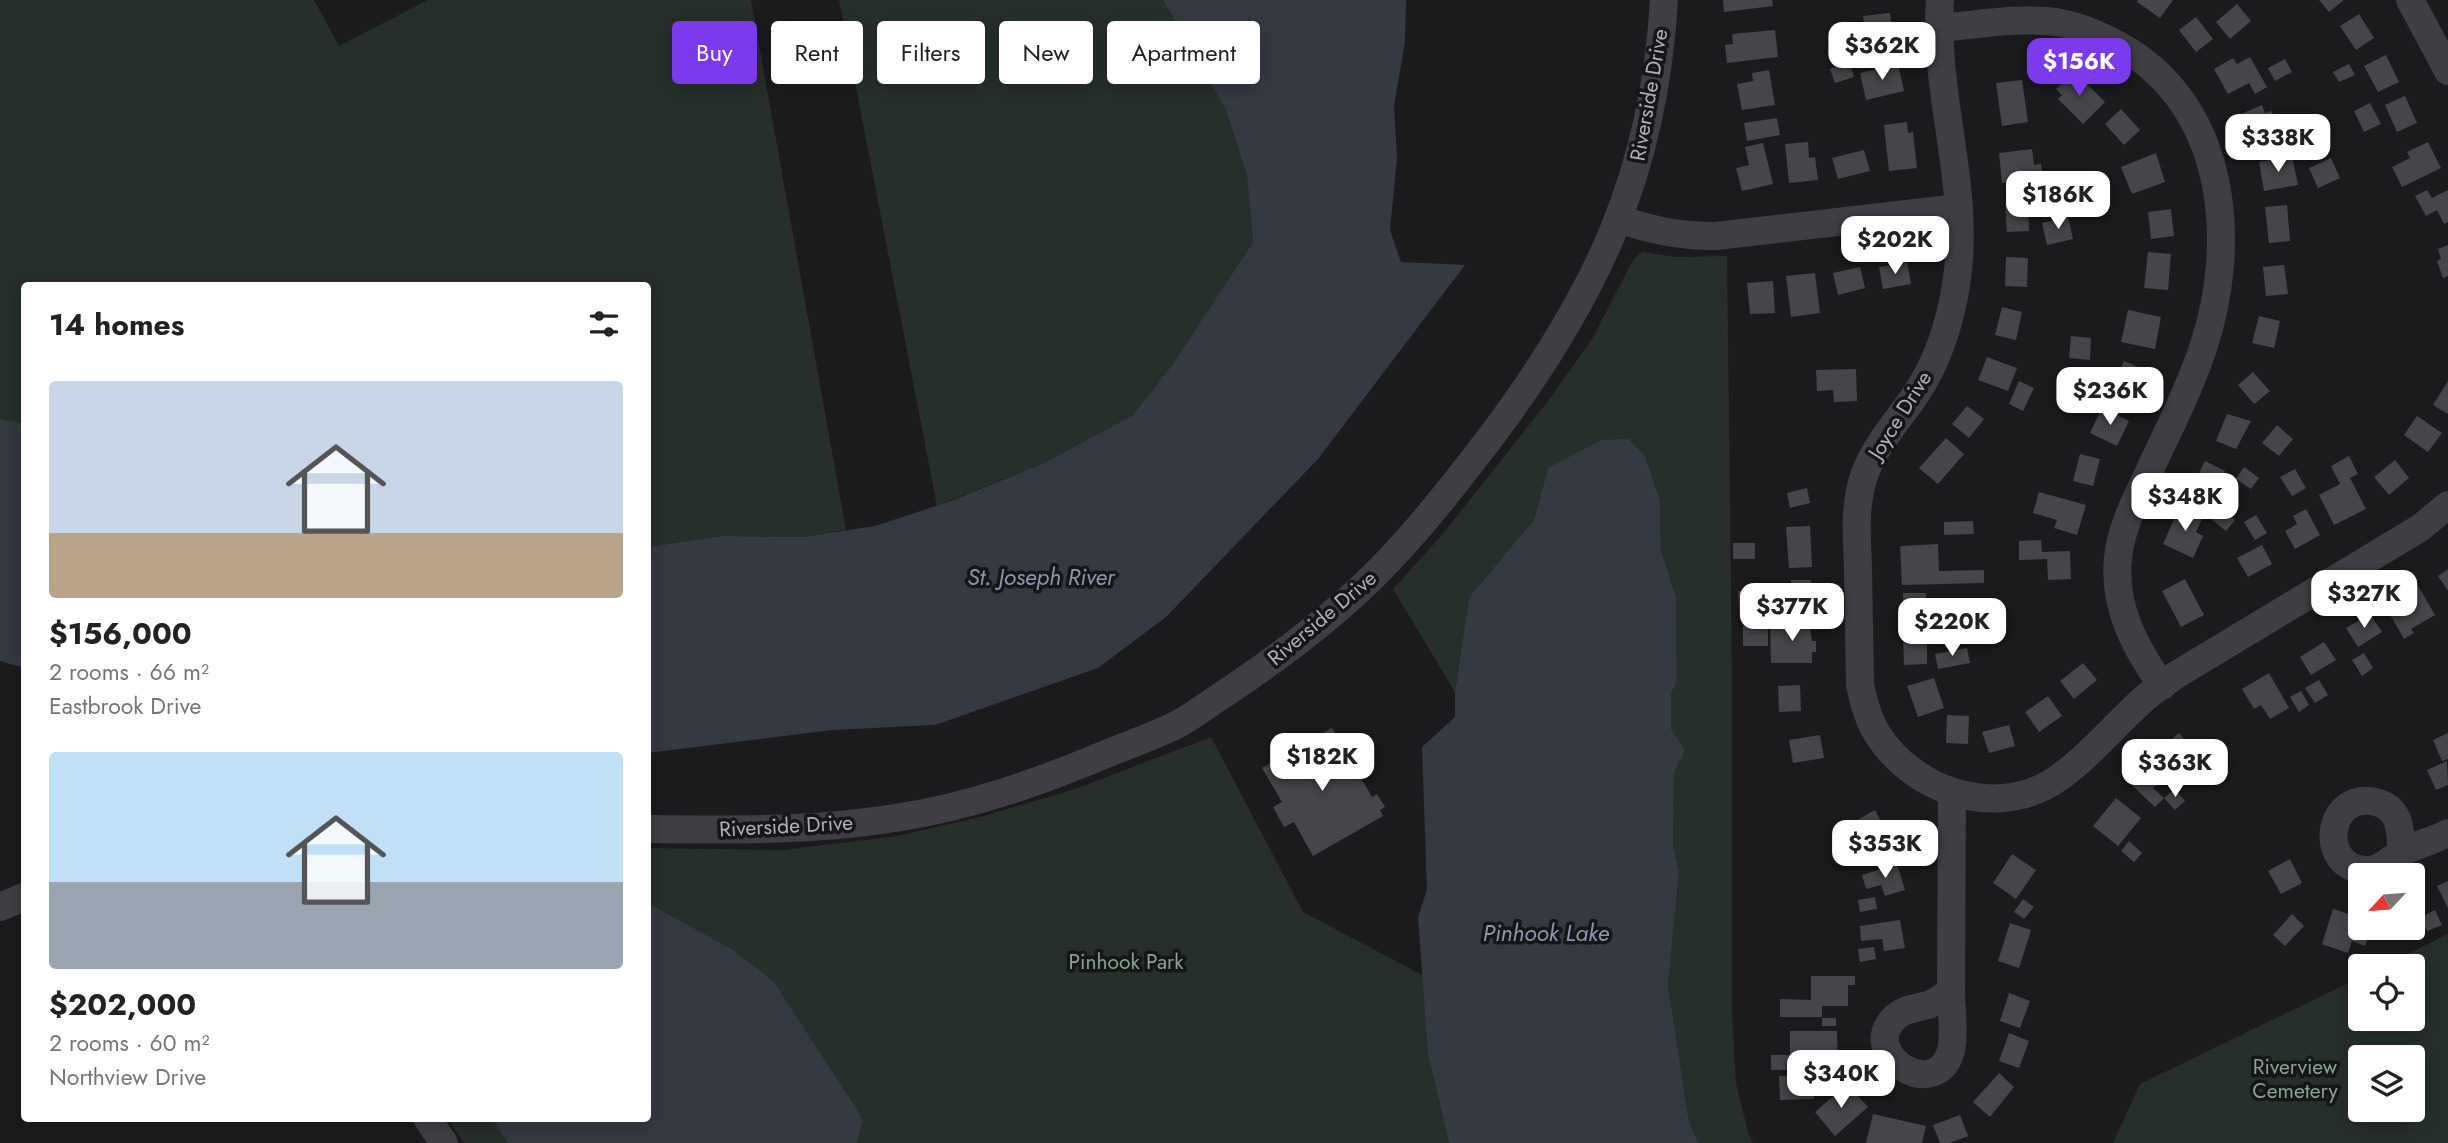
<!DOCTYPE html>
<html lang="en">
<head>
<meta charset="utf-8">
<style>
  :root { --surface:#fff; --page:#f6f6f6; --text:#222; --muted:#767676; --accent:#7c3aed }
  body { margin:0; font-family:Jost,sans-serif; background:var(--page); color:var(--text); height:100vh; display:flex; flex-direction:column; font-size:26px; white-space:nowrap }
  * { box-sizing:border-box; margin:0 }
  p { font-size:23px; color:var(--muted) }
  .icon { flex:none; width:38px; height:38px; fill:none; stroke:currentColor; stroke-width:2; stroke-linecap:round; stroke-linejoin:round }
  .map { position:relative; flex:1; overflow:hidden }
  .panel { position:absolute; left:21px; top:282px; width:630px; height:840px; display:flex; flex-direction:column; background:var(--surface); border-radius:7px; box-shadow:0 4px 18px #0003 }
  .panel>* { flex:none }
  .banner { position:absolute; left:672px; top:21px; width:665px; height:63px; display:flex; gap:14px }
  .needle { width:46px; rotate:244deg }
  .buttons { position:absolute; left:2348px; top:863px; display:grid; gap:14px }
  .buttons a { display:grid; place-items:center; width:77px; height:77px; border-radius:7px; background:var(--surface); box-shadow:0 4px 18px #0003; font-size:35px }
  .price { position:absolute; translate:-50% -60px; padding:0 16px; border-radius:14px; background:#fff; color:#222; font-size:23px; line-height:46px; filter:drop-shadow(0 2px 4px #0008) }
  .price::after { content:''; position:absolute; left:50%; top:42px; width:21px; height:16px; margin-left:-10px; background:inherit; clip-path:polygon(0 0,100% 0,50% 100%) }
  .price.current { background:var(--accent); color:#fff }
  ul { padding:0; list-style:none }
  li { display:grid; align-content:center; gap:14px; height:371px; padding:0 28px }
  li span { display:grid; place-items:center; height:217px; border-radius:7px; color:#555 }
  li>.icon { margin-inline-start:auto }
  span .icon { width:126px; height:126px; fill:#fffc; stroke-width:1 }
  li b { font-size:30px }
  h2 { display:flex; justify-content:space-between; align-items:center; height:84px; padding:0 28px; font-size:30px }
  .pill { padding:0 24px; border-radius:7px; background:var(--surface); box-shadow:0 4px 18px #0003; font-size:24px; line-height:63px }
  .pill.current { background:var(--accent); color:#fff }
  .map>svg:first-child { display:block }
  .green { fill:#272f2a; fill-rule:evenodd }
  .water { fill:#343942 }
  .building { fill:#46464a }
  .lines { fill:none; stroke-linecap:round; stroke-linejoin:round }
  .minor { stroke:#3f3e44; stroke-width:28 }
  .labels { text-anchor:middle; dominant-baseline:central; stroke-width:7; stroke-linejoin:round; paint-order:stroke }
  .street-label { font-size:21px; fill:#afb1bb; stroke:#161618 }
  .park-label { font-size:21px; fill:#88a48f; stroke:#161618 }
  .water-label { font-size:23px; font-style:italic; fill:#8a98b2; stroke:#161618 }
</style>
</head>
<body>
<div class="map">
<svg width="2448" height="1143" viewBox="0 0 2448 1143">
  <rect width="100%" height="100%" fill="#1b1b1d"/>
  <g class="green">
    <polygon points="0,0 314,0 339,46 428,0 751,0 846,530 803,537 721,536 648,547 648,285 24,285 24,424 0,419"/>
    <polygon points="839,0 1163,0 1226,110 1247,176 1253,242 1172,365 1133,415 1042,464 937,506"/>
    <polygon points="1642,252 1677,257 1727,256 1732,670 1732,1014 1736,1084 1748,1132 1753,1143 1699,1143 1689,1122 1668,985 1679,872 1673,845 1674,772 1685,750 1671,730 1671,694 1677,681 1676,597 1661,550 1660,501 1548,468 1534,520 1469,597 1455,692 1393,589 1442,535 1551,397 1592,339 1633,260"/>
    <polygon points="1211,737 1303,912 1424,976 1428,1054 1449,1143 857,1143 863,1118 730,948 648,903 648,848 783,850 897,836 984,816 1078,788"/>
    <path d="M2448,934V1143H2113L2140,1084L2361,977V1018H2413V966H2383ZM2413,1057V1110H2361V1057Z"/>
    <polygon points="447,1118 491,1118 508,1143 464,1143"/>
  </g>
  <g class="water">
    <polygon points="1163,0 1406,0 1405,42 1394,106 1397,158 1390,230 1401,262 1465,265 1318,459 1166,617 1098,668 935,725 832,730 648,753 648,547 721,536 803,537 875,526 951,501 1042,464 1133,415 1172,365 1253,242 1247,176 1226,110"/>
    <polygon points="0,419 24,424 24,668 0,661"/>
    <polygon points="1628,439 1645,456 1660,501 1661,550 1676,597 1677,681 1671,694 1671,729 1685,750 1674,773 1673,845 1679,872 1668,985 1689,1122 1699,1143 1449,1143 1428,1054 1418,917 1427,890 1422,747 1455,717 1455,692 1469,597 1534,520 1548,468 1601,440"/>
    <polygon points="648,903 730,948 774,982 863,1119 857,1143 508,1143 491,1118 648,1118"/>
  </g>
  <g class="building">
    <polygon points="1723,0 1772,0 1773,6 1724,12"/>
    <polygon points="2138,0 2173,0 2160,18 2137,2"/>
    <polygon points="2319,0 2344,0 2329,12"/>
    <polygon points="2237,4 2251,21 2230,39 2216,22"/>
    <polygon points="1890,13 1894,44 1867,47 1863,16"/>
    <polygon points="2359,14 2374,38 2356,50 2340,26"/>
    <polygon points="2196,17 2213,39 2196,52 2179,30"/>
    <polygon points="1775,30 1778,57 1727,63 1725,45 1733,44 1732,34"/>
    <polygon points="2386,55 2399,82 2378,92 2364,66"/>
    <polygon points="2250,57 2267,87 2255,94 2249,83 2228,94 2214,69 2233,58 2237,64"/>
    <polygon points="2285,59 2292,72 2275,81 2268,68"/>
    <polygon points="1850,62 1854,77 1835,83 1830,69"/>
    <polygon points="1898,64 1904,91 1866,100 1860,73"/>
    <polygon points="2349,64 2355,75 2339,82 2333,72"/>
    <polygon points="1769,70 1775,105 1742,110 1737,84 1753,81 1752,73"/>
    <polygon points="2074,71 2105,102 2083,124 2058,99 2062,95 2056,89"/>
    <polygon points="2022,80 2028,122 2002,126 1996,83"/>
    <polygon points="2405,96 2417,123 2397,132 2385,105"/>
    <polygon points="2370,103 2381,124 2364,132 2354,111"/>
    <polygon points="2262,105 2265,113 2271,111 2276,120 2285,116 2293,133 2275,141 2271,132 2253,140 2241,114"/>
    <polygon points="2121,109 2140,130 2124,145 2105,124"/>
    <polygon points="1777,118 1780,135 1747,141 1744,123"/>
    <polygon points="1907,122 1908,133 1913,132 1917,168 1889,171 1884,125"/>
    <polygon points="1808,142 1809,158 1815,157 1818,180 1789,183 1785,144"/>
    <polygon points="2428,142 2441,168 2402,187 2392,167 2410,158 2407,152"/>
    <polygon points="1763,143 1773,184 1742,191 1736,168 1749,165 1745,147"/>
    <polygon points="2032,149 2034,165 2041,164 2043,178 2002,183 1999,153"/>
    <polygon points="1864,150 1870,171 1838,179 1832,158"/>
    <polygon points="2156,153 2165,182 2132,194 2121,167"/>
    <polygon points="2292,156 2298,185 2264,191 2259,162"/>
    <polygon points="2331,158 2340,178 2318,188 2309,168"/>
    <polygon points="2427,190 2432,198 2448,190 2448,222 2444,224 2437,210 2426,216 2415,196"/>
    <polygon points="2028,203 2029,231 2007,232 2005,204"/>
    <polygon points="2287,205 2290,241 2269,243 2265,207"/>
    <polygon points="2171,209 2174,236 2151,239 2148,212"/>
    <polygon points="2068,217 2073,239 2047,245 2042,223"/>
    <polygon points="2448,245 2448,276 2443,278 2437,261 2441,259 2438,249"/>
    <polygon points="2148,252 2171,254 2168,290 2144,288"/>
    <polygon points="2006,257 2028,258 2027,287 2005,286"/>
    <polygon points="1907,262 1911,284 1883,289 1879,267"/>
    <polygon points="2284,265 2288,294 2266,296 2263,267"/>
    <polygon points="1860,267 1865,288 1838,295 1833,273"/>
    <polygon points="1815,273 1820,313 1791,317 1786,276"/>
    <polygon points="1773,281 1775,313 1750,314 1747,283"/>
    <polygon points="2002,307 2022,312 2016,340 1995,335"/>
    <polygon points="2128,310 2161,317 2155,349 2121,342"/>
    <polygon points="2259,316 2280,321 2274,348 2252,343"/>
    <polygon points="2071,336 2091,338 2090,360 2069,358"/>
    <polygon points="1987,357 2017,368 2008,391 1978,380"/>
    <polygon points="2124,361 2145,370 2133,396 2113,388"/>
    <polygon points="1856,369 1857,401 1834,402 1833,390 1817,391 1816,370"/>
    <polygon points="2253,372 2270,391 2254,404 2238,385"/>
    <polygon points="2019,381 2034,388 2023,411 2009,404"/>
    <polygon points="2448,381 2448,414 2433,405"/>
    <polygon points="1967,406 1984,419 1969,438 1952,424"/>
    <polygon points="2102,408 2129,421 2117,446 2090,433"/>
    <polygon points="2227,414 2251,421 2236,449 2216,441"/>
    <polygon points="2417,416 2442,433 2428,452 2404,435"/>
    <polygon points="2277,425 2293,439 2279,456 2262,443"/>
    <polygon points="1946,438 1964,454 1938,484 1919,468"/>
    <polygon points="2080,454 2100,459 2093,486 2073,481"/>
    <polygon points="2349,456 2358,474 2350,478 2366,509 2334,525 2319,495 2340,484 2331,466"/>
    <polygon points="2395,460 2409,478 2389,495 2374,477"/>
    <polygon points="2205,461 2225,471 2213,497 2192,487"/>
    <polygon points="2244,467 2259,478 2251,489 2236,479"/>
    <polygon points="2295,469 2306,488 2292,496 2280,477"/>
    <polygon points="1807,488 1810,503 1790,508 1787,493"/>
    <polygon points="2039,492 2086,505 2077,535 2054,528 2057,520 2033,513"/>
    <polygon points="2215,504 2235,520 2226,531 2206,515"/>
    <polygon points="2180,506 2203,517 2196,532 2203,536 2193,558 2163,544"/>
    <polygon points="2306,509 2320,535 2295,549 2285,531 2297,524 2293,516"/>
    <polygon points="2256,515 2267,533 2255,540 2244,522"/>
    <polygon points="1973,521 1974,534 1944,535 1944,522"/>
    <polygon points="1810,526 1812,567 1789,568 1786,527"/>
    <polygon points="2041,540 2042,552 2070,551 2071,579 2048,580 2047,559 2019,560 2019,541"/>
    <rect x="1733" y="543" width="22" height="16"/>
    <polygon points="1938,544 1939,571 1984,570 1984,583 1902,585 1900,546"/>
    <polygon points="2262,545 2272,564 2248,577 2237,558"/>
    <polygon points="2448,569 2448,591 2438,576"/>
    <polygon points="2185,579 2204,615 2181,627 2162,591"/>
    <polygon points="1791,580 1811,580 1812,608 1792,609"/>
    <polygon points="2417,584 2435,615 2411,629 2414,633 2404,639 2384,604"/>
    <polygon points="1761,590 1764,617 1740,618 1738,591"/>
    <polygon points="1903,593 1926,593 1926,621 1904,621"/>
    <polygon points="2370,614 2382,632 2358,647 2346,628"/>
    <polygon points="1809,622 1812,641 1816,641 1816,652 1812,652 1812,663 1771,663 1770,623"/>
    <rect x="1743" y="626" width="25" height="20"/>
    <polygon points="1927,634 1927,664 1904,665 1903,635"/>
    <polygon points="2324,642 2336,660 2311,675 2300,657"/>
    <polygon points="1967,648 1970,663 1938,669 1935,654"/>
    <polygon points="2364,653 2373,668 2362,676 2352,660"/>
    <polygon points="2083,663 2097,680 2074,699 2060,681"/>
    <polygon points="2269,673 2289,708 2270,719 2261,705 2254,709 2242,689"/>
    <polygon points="1934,678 1944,708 1918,717 1907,686"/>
    <polygon points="2319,680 2328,695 2315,703 2305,688"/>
    <polygon points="1800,685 1801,711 1779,712 1778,686"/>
    <polygon points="2301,691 2309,705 2299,712 2290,697"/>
    <polygon points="2048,696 2062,716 2039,732 2025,712"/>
    <polygon points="1947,715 1969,716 1968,744 1946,743"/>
    <polygon points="2009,725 2015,746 1989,753 1982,732"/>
    <polygon points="1332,728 1372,797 1377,794 1385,807 1380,810 1383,816 1313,856 1294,822 1284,827 1273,807 1282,802 1262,768"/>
    <polygon points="2179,733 2193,749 2178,763 2163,747"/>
    <polygon points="2448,733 2448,759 2442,761 2433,740"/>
    <polygon points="1820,735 1824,758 1793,763 1789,740"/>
    <polygon points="2447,761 2448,785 2436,790 2427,770"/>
    <polygon points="2149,763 2164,777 2153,788 2164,798 2155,807 2124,778 2136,766 2141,771"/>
    <polygon points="2175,789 2185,801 2175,810 2164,798"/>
    <polygon points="2116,798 2141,818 2118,846 2093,826"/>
    <polygon points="1875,810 1887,833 1891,831 1897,841 1875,853 1863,832 1855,837 1848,825"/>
    <polygon points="2129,841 2142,853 2134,862 2121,851"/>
    <polygon points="2012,854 2036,870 2016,899 1993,883"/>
    <polygon points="2290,859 2302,883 2281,894 2268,871"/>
    <polygon points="1897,864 1905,890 1885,896 1881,885 1866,889 1862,875"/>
    <polygon points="2448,881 2448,908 2437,886"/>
    <polygon points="1875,897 1877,909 1860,912 1858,900"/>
    <polygon points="2023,899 2034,907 2024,919 2014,912"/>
    <polygon points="2333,909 2358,917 2355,924 2371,929 2365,946 2352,941 2348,953 2322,944"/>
    <polygon points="2435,910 2442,925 2427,931 2421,917"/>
    <polygon points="2292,914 2304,926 2285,946 2273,935"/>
    <polygon points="1900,920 1905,948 1884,951 1882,939 1861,941 1860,926"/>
    <polygon points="2010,923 2031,930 2019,968 1998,961"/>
    <polygon points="1874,947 1876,959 1860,962 1858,949"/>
    <polygon points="1811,976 1855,976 1855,985 1848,985 1848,1006 1822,1006 1822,1017 1780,1017 1780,999 1811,1000"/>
    <polygon points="2009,993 2030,1001 2020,1028 2000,1021"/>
    <rect x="1822" y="1018" width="14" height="8"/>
    <polygon points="1790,1031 1837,1031 1838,1069 1771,1070 1771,1055 1790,1055"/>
    <polygon points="2009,1033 2029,1041 2019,1068 1999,1061"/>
    <polygon points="1999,1073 2014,1087 1990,1117 1973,1102"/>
    <polygon points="1814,1075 1814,1099 1780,1100 1779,1076"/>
    <polygon points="1847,1084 1868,1107 1835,1136 1815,1112"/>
    <polygon points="1873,1114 1926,1126 1922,1143 1866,1143"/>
    <polygon points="1960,1115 1968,1136 1950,1143 1940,1143 1933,1125"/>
  </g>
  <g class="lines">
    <g class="minor">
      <path d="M1940,0C1933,95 1972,190 1956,285C1950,323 1938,361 1916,394C1898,421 1873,447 1863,479C1854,508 1857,538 1858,568C1859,607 1859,646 1860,685C1864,702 1868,720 1878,735C1913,790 1992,818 2051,783C2087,760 2114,725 2146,697C2156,689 2166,682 2176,675L2420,528L2448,505"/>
      <polyline points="2410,0 2448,71"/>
      <path d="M1939,28C1977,25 2018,17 2056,22C2080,26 2103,36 2125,49C2227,109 2238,244 2203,348C2189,391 2167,432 2148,474C2135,501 2121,528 2118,558C2113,607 2135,647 2162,686"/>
      <path d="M1619,219C1654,231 1680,236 1716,236L1958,208"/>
      <path d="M648,829C731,830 813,831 895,818C970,807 1042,781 1111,752C1133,743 1157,735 1178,724C1193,716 1207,705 1221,696C1281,656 1342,611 1391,558C1428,519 1460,477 1493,434C1596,296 1654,174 1664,0"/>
      <path d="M2401,852C2401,833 2401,810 2379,803C2327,787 2316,867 2365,870C2382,871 2390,858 2403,852C2417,844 2433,841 2448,833"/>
      <polyline points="0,907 24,897"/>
      <path d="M1951,991C1951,1007 1955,1035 1951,1050C1938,1102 1865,1059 1890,1023C1900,1009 1913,1009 1928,1005C1937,1002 1944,996 1951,991Z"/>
      <polyline points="1951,991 1952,792"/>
      <polyline points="427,1118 444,1143"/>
    </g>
  </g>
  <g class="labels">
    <g class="street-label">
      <text transform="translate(1649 95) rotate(-80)">Riverside Drive</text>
      <text transform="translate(1900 415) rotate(-58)">Joyce Drive</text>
      <text transform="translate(1322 618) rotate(-40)">Riverside Drive</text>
      <text transform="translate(786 826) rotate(-3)">Riverside Drive</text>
    </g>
    <g class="park-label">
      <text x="1126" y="962">Pinhook Park</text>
      <text x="2295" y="1067">Riverview<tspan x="2295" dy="24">Cemetery</tspan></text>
    </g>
    <g class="water-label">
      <text x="1041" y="577">St. Joseph River</text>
      <text x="1546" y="933">Pinhook Lake</text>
    </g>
  </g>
</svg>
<div class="buttons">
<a><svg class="needle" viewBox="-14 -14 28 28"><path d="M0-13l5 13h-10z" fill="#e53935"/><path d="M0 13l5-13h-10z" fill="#767676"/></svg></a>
<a><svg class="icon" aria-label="locate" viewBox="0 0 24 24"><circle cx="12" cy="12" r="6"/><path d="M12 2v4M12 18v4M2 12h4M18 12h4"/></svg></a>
<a><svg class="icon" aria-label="layers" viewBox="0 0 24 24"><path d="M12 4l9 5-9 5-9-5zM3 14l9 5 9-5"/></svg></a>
</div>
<b class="price" style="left:1882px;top:82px">$362K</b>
<b class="price current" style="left:2079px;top:98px">$156K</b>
<b class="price" style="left:2278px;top:174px">$338K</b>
<b class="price" style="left:2058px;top:231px">$186K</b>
<b class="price" style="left:1895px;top:276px">$202K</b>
<b class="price" style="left:2110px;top:427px">$236K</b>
<b class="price" style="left:2185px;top:533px">$348K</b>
<b class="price" style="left:2364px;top:630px">$327K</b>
<b class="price" style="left:1792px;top:643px">$377K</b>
<b class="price" style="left:1952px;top:658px">$220K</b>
<b class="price" style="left:1322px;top:793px">$182K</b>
<b class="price" style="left:2175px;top:799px">$363K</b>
<b class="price" style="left:1885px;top:880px">$353K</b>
<b class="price" style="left:1841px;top:1110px">$340K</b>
<div class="banner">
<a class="pill current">Buy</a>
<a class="pill">Rent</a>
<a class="pill">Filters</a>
<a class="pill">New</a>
<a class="pill">Apartment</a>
</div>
<section class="panel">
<h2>14 homes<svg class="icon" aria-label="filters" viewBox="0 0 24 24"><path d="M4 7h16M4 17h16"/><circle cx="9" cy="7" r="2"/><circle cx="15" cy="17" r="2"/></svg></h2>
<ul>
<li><span style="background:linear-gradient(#c9d6e8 70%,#b9a48a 0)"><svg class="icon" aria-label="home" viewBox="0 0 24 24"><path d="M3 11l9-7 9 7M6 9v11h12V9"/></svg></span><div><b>$156,000</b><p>2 rooms · 66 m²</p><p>Eastbrook Drive</p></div></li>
<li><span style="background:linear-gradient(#bfe0f5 60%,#9aa5b1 0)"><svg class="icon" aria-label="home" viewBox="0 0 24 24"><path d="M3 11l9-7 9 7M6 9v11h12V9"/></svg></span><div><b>$202,000</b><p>2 rooms · 60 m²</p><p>Northview Drive</p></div></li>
</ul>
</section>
</div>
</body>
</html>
